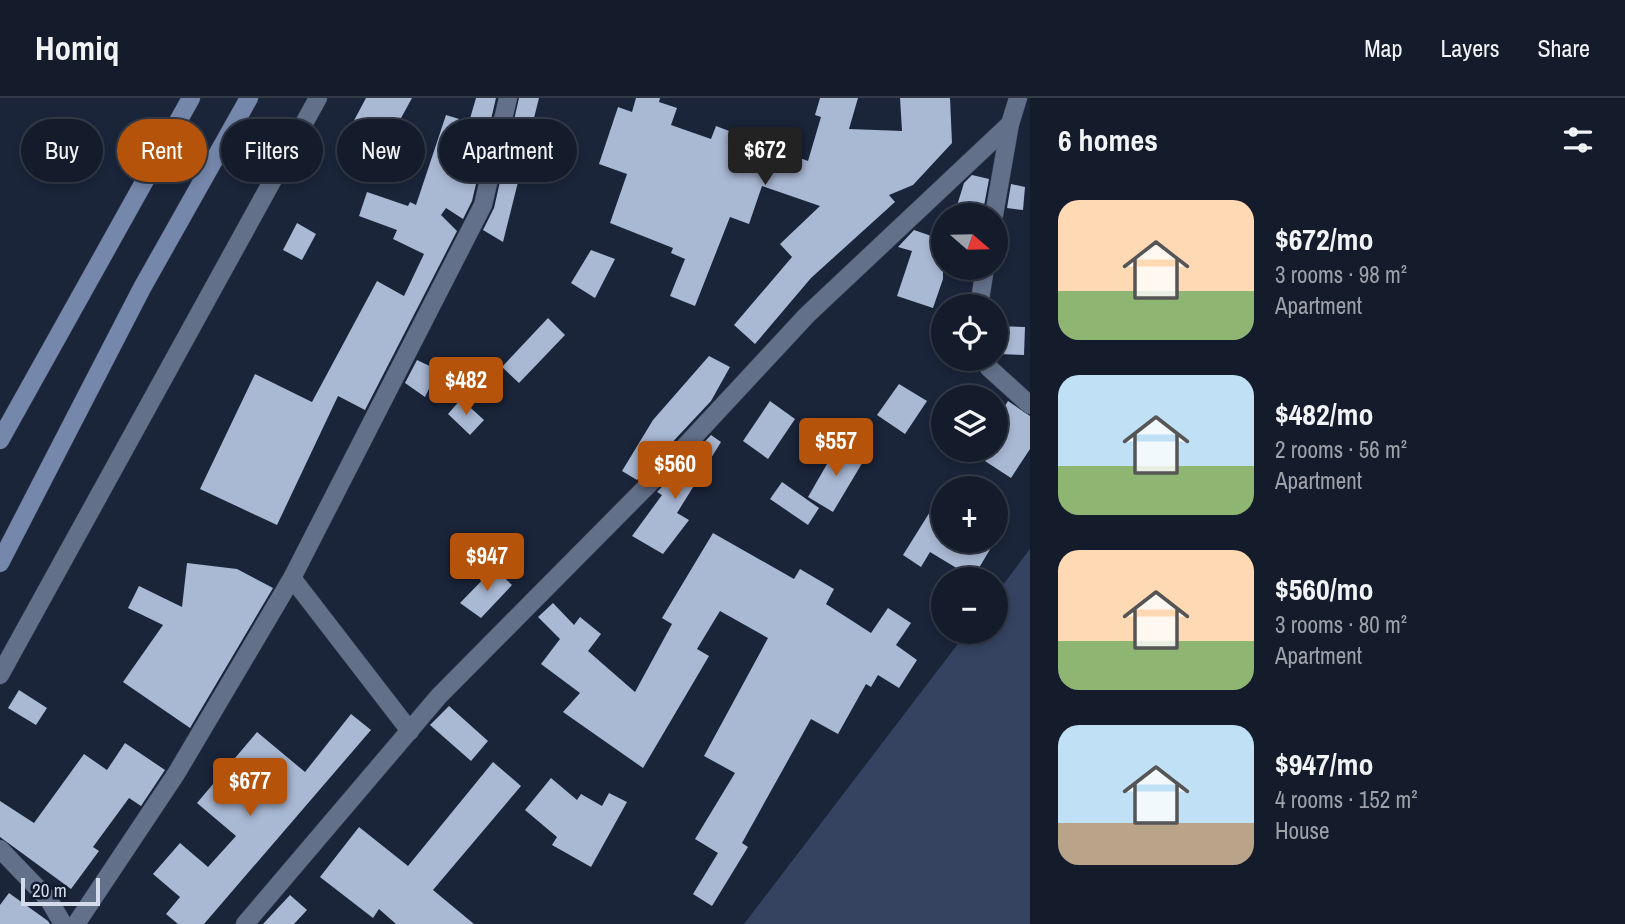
<!DOCTYPE html>
<html lang="en">
<head>
<meta charset="utf-8">
<style>
  :root { --surface:#141c2c; --page:#1d2534; --text:#f1f3f6; --muted:#9da1a9; --line:#333a48; --accent:#b45309 }
  body { margin:0; font-family:"Archivo Narrow",sans-serif; background:var(--page); color:var(--text); height:100vh; display:flex; flex-direction:column; font-size:26px; white-space:nowrap }
  * { box-sizing:border-box; margin:0 }
  p { font-size:23px; color:var(--muted) }
  .icon { flex:none; width:38px; height:38px; fill:none; stroke:currentColor; stroke-width:2; stroke-linecap:round; stroke-linejoin:round }
  .map { position:relative; flex:1; overflow:hidden }
  .details { display:flex; flex-direction:column; background:var(--surface); width:595px }
  .details>* { flex:none }
  .banner { position:absolute; left:21px; top:21px; width:665px; height:63px; display:flex; gap:14px }
  .needle { width:46px; rotate:110deg }
  .tools { position:absolute; left:931px; top:105px; display:grid; gap:14px }
  .tools a { display:grid; place-items:center; width:77px; height:77px; border-radius:50%; background:var(--surface); box-shadow:0 4px 10px #0003,0 0 0 2px var(--line); font-size:35px }
  .scale { position:absolute; left:21px; bottom:18px; width:79px; box-sizing:border-box; padding-left:7px; border:4px solid #d3dae9; border-top:0; font-size:19px; line-height:24px; white-space:nowrap; color:#d3dae9; -webkit-text-stroke:5px #111b30; paint-order:stroke }
  .price { position:absolute; translate:-50% -60px; padding:0 16px; border-radius:7px; background:var(--accent); color:#fff; font-size:23px; line-height:46px; filter:drop-shadow(0 2px 4px #0008) }
  .price::after { content:''; position:absolute; left:50%; top:42px; width:21px; height:16px; margin-left:-10px; background:inherit; clip-path:polygon(0 0,100% 0,50% 100%) }
  .price.current { background:#222; color:#fff }
  ul { padding:0; list-style:none }
  li { display:flex; align-items:center; gap:21px; height:175px; padding:0 28px }
  li span { display:grid; place-items:center; flex:none; width:196px; height:140px; border-radius:21px; color:#555 }
  li>.icon { margin-inline-start:auto }
  span .icon { width:84px; height:84px; fill:#fffc; stroke-width:1 }
  li b { font-size:30px }
  h2 { display:flex; justify-content:space-between; align-items:center; height:84px; padding:0 28px; font-size:30px }
  .pill { padding:0 24px; border-radius:32px; background:var(--surface); box-shadow:0 4px 10px #0003,0 0 0 2px var(--line); font-size:24px; line-height:63px }
  .pill.current { background:var(--accent); color:#fff }
  header { display:flex; align-items:center; gap:42px; box-sizing:border-box; height:98px; padding:0 35px; background:var(--surface); border-bottom:2px solid var(--line) }
  header strong { font-size:33px }
  nav { display:flex; gap:38px; margin-inline-start:auto; font-size:24px }
  main { display:flex; flex:1; min-height:0 }
  .map>svg:first-child { display:block }
  .green { fill:#354360 }
  .building { fill:#a9b8d3 }
  .lines { fill:none; stroke-linecap:round; stroke-linejoin:round }
  .street-casing { stroke:#3b4255; stroke-width:19 }
  .secondary-casing { stroke:#3b4255; stroke-width:19 }
  .street { stroke:#63708a; stroke-width:18 }
  .secondary { stroke:#7587ab; stroke-width:18 }
</style>
</head>
<body>
<header>
<strong>Homiq</strong>
<nav><a>Map</a><a>Layers</a><a>Share</a></nav>
</header>
<main>
<div class="map">
<svg width="1030" height="826" viewBox="0 0 1030 826">
  <rect width="100%" height="100%" fill="#1a253a"/>
  <polygon class="green" points="1030,451 1030,826 744,826 967,534 996,534 996,496"/>
  <g class="building">
    <polygon points="366,0 412,0 377,64 342,45"/>
    <polygon points="476,0 496,0 472,103 463,121 446,110 441,117 457,133 365,312 338,298 277,427 200,391 255,276 312,304 377,183 404,198 424,156 393,141 397,132 359,118 367,94 408,108 410,104 416,107 446,17 469,24"/>
    <polygon points="519,0 539,0 503,144 483,132 494,110"/>
    <polygon points="636,0 660,0 659,4 677,10 671,27 711,41 716,28 808,63 821,19 815,17 820,0 858,0 849,31 902,33 900,0 950,0 952,45 913,87 889,97 895,104 811,180 755,246 734,227 792,159 780,146 820,108 762,88 749,126 730,119 695,208 670,198 685,161 671,155 673,150 610,125 627,76 599,66 618,9 632,14"/>
    <polygon points="972,77 989,81 984,108 980,108 979,117 954,117 964,85"/>
    <polygon points="1011,86 1025,89 1023,112 1007,110"/>
    <polygon points="297,125 316,136 302,162 283,152"/>
    <polygon points="914,132 943,142 943,181 933,210 897,198 912,153 898,149"/>
    <polygon points="591,152 615,161 595,200 571,185"/>
    <polygon points="548,220 565,237 519,285 502,269"/>
    <polygon points="996,228 1025,229 1024,257 997,256"/>
    <polygon points="709,258 730,269 711,303 637,382 622,373 653,322"/>
    <polygon points="417,262 438,272 425,299 405,285"/>
    <polygon points="899,286 927,303 905,336 877,317"/>
    <polygon points="461,301 484,322 470,337 448,316"/>
    <polygon points="770,303 795,321 768,361 743,343"/>
    <polygon points="1008,303 1030,318 1030,351 1011,380 968,352 996,352 996,322"/>
    <polygon points="711,337 721,344 677,415 689,422 663,456 632,438 662,397 657,394"/>
    <polygon points="838,347 864,362 833,414 808,399"/>
    <polygon points="782,384 819,410 808,427 770,401"/>
    <polygon points="943,393 943,443 995,443 973,480 930,454 921,469 903,457"/>
    <polygon points="713,435 794,481 800,471 834,491 826,506 871,535 888,510 911,525 896,547 917,562 899,590 878,577 871,589 866,586 838,636 811,621 742,745 748,749 712,808 693,796 718,755 695,741 735,675 704,658 768,540 720,513 697,551 709,558 643,670 563,614 580,595 541,566 560,541 538,519 553,505 574,527 580,519 601,536 588,553 635,594 672,526 662,520"/>
    <polygon points="187,465 237,471 273,490 190,630 123,584 163,527 128,510 139,488 182,509"/>
    <polygon points="494,470 512,487 481,520 460,505"/>
    <polygon points="19,592 47,610 36,627 8,610"/>
    <polygon points="449,608 488,643 471,663 430,627"/>
    <polygon points="351,616 371,632 204,826 178,826 166,816 180,799 153,776 180,745 208,769 236,738 197,705 257,634 305,674"/>
    <polygon points="125,645 165,672 141,708 129,700 93,749 99,753 71,791 0,739 0,703 34,725 84,656 107,672"/>
    <polygon points="493,664 521,688 433,792 474,826 396,826 379,811 373,820 320,779 359,729 408,768"/>
    <polygon points="551,680 577,702 581,696 602,708 609,695 627,704 591,769 552,747 557,739 525,712"/>
    <polygon points="9,795 48,823 50,826 0,826 0,807"/>
    <polygon points="290,797 307,812 294,826 263,826"/>
  </g>
  <g class="lines">
    <g class="street-casing">
      <g id="street">
        <polyline points="994,117 1010,26"/>
        <polyline points="979,208 985,170"/>
        <polyline points="987,261 989,270 1030,307"/>
        <polyline points="292,480 410,633"/>
        <polyline points="0,577 318,0"/>
        <polyline points="0,751 49,802 63,826"/>
        <polyline points="76,826 176,676 292,480 483,107 508,0"/>
        <polyline points="245,826 439,598 662,373 807,217 1010,26 1018,0"/>
      </g>
    </g>
    <g class="secondary-casing">
      <g id="secondary">
        <polyline points="0,342 191,0"/>
        <polyline points="0,465 142,190 249,0"/>
      </g>
    </g>
    <use href="#street" class="street"/>
    <use href="#secondary" class="secondary"/>
  </g>
</svg>
<div class="tools">
<a><svg class="needle" viewBox="-14 -14 28 28"><path d="M0-13l5 13h-10z" fill="#e53935"/><path d="M0 13l5-13h-10z" fill="#9da1a9"/></svg></a>
<a><svg class="icon" aria-label="locate" viewBox="0 0 24 24"><circle cx="12" cy="12" r="6"/><path d="M12 2v4M12 18v4M2 12h4M18 12h4"/></svg></a>
<a><svg class="icon" aria-label="layers" viewBox="0 0 24 24"><path d="M12 4l9 5-9 5-9-5zM3 14l9 5 9-5"/></svg></a>
<a>+</a>
<a>−</a>
</div>
<div class="scale">20 m</div>
<b class="price current" style="left:765px;top:89px">$672</b>
<b class="price" style="left:466px;top:319px">$482</b>
<b class="price" style="left:836px;top:380px">$557</b>
<b class="price" style="left:675px;top:403px">$560</b>
<b class="price" style="left:487px;top:495px">$947</b>
<b class="price" style="left:250px;top:720px">$677</b>
<div class="banner">
<a class="pill">Buy</a>
<a class="pill current">Rent</a>
<a class="pill">Filters</a>
<a class="pill">New</a>
<a class="pill">Apartment</a>
</div>
</div>
<section class="details">
<h2>6 homes<svg class="icon" aria-label="filters" viewBox="0 0 24 24"><path d="M4 7h16M4 17h16"/><circle cx="9" cy="7" r="2"/><circle cx="15" cy="17" r="2"/></svg></h2>
<ul>
<li><span style="background:linear-gradient(#ffd9b3 65%,#8fb573 0)"><svg class="icon" aria-label="home" viewBox="0 0 24 24"><path d="M3 11l9-7 9 7M6 9v11h12V9"/></svg></span><div><b>$672/mo</b><p>3 rooms · 98 m²</p><p>Apartment</p></div></li>
<li><span style="background:linear-gradient(#bfe0f5 65%,#8fb573 0)"><svg class="icon" aria-label="home" viewBox="0 0 24 24"><path d="M3 11l9-7 9 7M6 9v11h12V9"/></svg></span><div><b>$482/mo</b><p>2 rooms · 56 m²</p><p>Apartment</p></div></li>
<li><span style="background:linear-gradient(#ffd9b3 65%,#8fb573 0)"><svg class="icon" aria-label="home" viewBox="0 0 24 24"><path d="M3 11l9-7 9 7M6 9v11h12V9"/></svg></span><div><b>$560/mo</b><p>3 rooms · 80 m²</p><p>Apartment</p></div></li>
<li><span style="background:linear-gradient(#bfe0f5 70%,#b9a48a 0)"><svg class="icon" aria-label="home" viewBox="0 0 24 24"><path d="M3 11l9-7 9 7M6 9v11h12V9"/></svg></span><div><b>$947/mo</b><p>4 rooms · 152 m²</p><p>House</p></div></li>
</ul>
</section>
</main>
</body>
</html>
